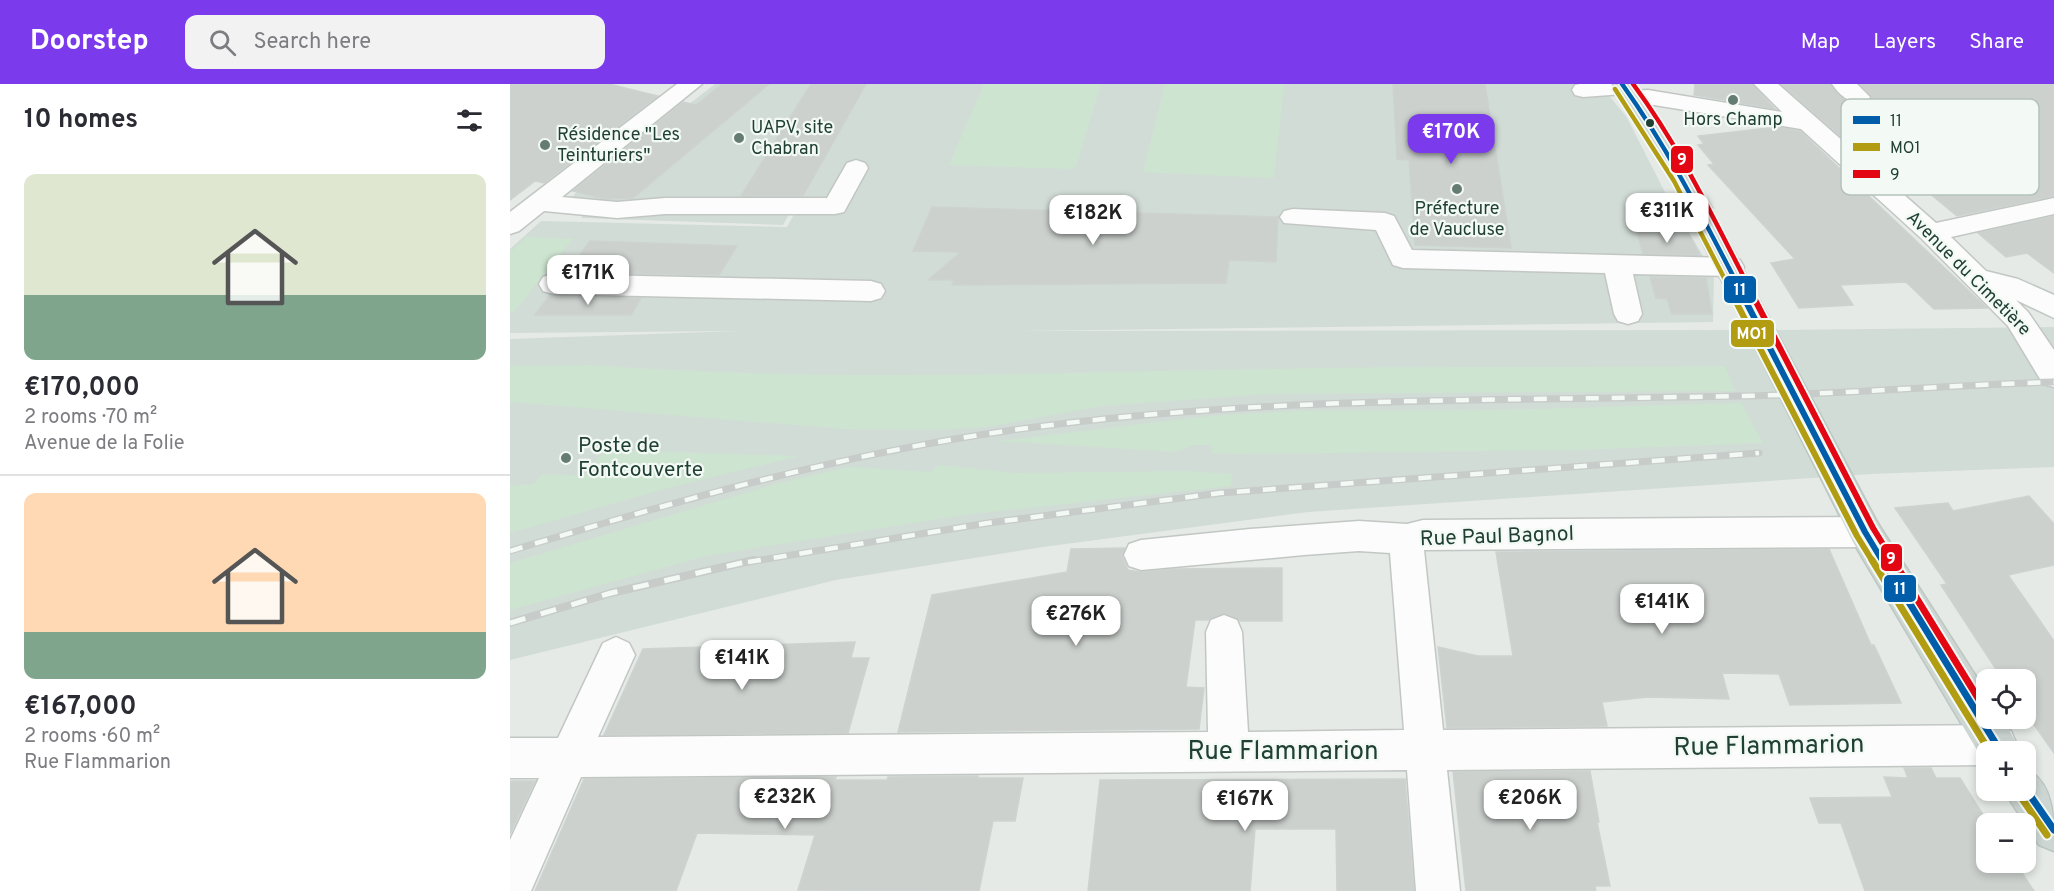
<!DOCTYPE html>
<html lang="en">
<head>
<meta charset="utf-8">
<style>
  :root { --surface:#fff; --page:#f2f2f3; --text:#2b2b33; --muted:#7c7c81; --line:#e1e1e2; --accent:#7c3aed }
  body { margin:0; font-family:Overpass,sans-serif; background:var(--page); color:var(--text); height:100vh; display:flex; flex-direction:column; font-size:22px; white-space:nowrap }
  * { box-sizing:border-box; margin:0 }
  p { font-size:20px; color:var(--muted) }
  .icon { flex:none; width:33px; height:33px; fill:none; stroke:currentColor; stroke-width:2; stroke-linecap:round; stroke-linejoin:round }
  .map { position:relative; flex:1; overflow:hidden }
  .sheet { display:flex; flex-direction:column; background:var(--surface); width:510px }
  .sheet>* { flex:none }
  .fabs { position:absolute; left:1466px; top:585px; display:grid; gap:12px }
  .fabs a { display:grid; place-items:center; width:60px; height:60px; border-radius:12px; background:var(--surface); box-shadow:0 3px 9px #0003; font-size:30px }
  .price { position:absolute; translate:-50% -51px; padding:0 14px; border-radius:12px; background:#fff; color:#222; font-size:20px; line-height:39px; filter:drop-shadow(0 2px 3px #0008) }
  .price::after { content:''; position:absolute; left:50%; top:36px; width:18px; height:14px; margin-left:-9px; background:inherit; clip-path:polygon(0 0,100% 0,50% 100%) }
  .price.on { background:var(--accent); color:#fff }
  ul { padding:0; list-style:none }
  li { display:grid; align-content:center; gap:12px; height:318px; padding:0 24px }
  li+li { border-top:2px solid var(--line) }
  li span { display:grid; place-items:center; height:186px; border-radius:12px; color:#555 }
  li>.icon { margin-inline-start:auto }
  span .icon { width:108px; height:108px; fill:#fffc; stroke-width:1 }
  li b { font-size:26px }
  h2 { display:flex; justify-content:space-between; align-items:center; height:72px; padding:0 24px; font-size:26px }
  header { display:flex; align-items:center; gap:36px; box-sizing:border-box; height:84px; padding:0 30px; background:var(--accent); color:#fff }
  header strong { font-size:28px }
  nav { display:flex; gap:33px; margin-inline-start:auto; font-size:21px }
  .search { width:420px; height:54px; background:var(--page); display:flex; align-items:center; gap:15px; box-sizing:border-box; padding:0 21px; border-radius:12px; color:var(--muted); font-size:22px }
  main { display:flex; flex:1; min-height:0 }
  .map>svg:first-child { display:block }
  .built { fill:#d2dcd6 }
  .green { fill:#cde4d0 }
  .building { fill:#ccd1ce; stroke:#cdd3d0; stroke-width:1.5 }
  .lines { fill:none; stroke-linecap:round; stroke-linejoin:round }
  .minor-casing { stroke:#c2c7c4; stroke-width:3 }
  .major-casing { stroke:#bcc7c2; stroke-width:3 }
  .minor { fill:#fbfcfb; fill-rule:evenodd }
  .major { fill:#cdd6d3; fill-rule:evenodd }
  .rail-far1-casing { stroke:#c7cbc9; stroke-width:7 }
  .rail-casing { stroke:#c7cbc9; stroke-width:8 }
  .rail-far1 { stroke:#f3f9f5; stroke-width:4.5; stroke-dasharray:13; stroke-linecap:butt }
  .rail { stroke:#f3f9f5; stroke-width:5; stroke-dasharray:16; stroke-linecap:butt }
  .bus-1-far2-casing { stroke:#f3f9f5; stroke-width:8 }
  .bus-1-far1-casing { stroke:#f3f9f5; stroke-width:10 }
  .bus-1-casing { stroke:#f3f9f5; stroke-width:11 }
  .bus-2-far2-casing { stroke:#f3f9f5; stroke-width:8 }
  .bus-2-far1-casing { stroke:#f3f9f5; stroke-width:10 }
  .bus-2-casing { stroke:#f3f9f5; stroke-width:11 }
  .bus-3-far2-casing { stroke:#f3f9f5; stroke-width:8 }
  .bus-3-far1-casing { stroke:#f3f9f5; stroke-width:10 }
  .bus-3-casing { stroke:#f3f9f5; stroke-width:11 }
  .bus-1-far2 { stroke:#005daa; stroke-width:4.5 }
  .bus-1-far1 { stroke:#005daa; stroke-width:6 }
  .bus-1 { stroke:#005daa; stroke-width:7 }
  .bus-2-far2 { stroke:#b19c12; stroke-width:4.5 }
  .bus-2-far1 { stroke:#b19c12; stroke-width:6 }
  .bus-2 { stroke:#b19c12; stroke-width:7 }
  .bus-3-far2 { stroke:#e30613; stroke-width:4.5 }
  .bus-3-far1 { stroke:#e30613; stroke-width:6 }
  .bus-3 { stroke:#e30613; stroke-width:7 }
  .poi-dot { fill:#657c72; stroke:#f3f9f5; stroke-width:2 }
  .bus-dot { fill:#204033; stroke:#f3f9f5; stroke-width:2 }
  .labels { text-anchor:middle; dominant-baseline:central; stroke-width:4.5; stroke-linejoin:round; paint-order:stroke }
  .far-poi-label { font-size:18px; fill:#204033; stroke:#f3f9f5 }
  .far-street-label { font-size:18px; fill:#204033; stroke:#f3f9f5 }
  .poi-label { font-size:21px; fill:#204033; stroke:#f3f9f5; text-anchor:start }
  .street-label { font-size:21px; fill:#204033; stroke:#f3f9f5 }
  .near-street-label { font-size:26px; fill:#204033; stroke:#f3f9f5 }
  .key { fill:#f3f9f5; stroke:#b4c2bb; stroke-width:1.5 }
  .key-label { font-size:16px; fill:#204033 }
  .line-badge { stroke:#f3f9f5; stroke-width:2 }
  .badge-label { font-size:16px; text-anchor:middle; font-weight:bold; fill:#fff }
</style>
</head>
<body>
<header>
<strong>Doorstep</strong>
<div class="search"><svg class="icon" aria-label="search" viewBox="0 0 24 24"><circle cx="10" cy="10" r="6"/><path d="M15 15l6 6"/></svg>Search here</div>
<nav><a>Map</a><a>Layers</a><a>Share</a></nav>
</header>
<main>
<section class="sheet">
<h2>10 homes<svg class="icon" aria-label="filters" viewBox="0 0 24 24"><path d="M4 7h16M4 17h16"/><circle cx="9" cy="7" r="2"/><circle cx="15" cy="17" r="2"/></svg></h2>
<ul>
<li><span style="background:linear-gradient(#dfe7d0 65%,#7fa58c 0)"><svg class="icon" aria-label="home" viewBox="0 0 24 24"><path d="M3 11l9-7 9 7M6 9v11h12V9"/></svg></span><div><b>€170,000</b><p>2 rooms · 70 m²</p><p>Avenue de la Folie</p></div></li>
<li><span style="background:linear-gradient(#ffd9b3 75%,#7fa58c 0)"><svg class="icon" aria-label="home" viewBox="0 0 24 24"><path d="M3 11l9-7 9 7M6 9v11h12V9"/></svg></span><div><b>€167,000</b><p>2 rooms · 60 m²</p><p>Rue Flammarion</p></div></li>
</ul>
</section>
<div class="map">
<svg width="1544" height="807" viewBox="0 0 1544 807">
  <rect width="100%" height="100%" fill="#e5eae7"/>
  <g class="built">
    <polygon points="205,0 352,0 273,141 72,134 68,118 62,114 67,107"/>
    <polygon points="355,0 1089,0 1116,32 1158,114 1204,190 1203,238 504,247 1271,246 1544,243 1544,383 1361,390 798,428 533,463 326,496 0,576 0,255 229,247 0,249 0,165 31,137 277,143"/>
  </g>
  <g class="green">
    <polygon points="474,0 591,0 565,85 439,81"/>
    <polygon points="655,0 774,0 764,94 633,88"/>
    <polygon points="16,153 63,155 3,229 0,229 0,168"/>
    <path d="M83,281C306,298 531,289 754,285C908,282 1062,284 1215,282L1225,307L758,310L593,322L476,343L425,346L335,345L0,318V282Z"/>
    <polygon points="1231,319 1253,359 1066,366 729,370 702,369 701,361 683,361 667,368 488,357 700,332 780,327 987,326"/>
    <polygon points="95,366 289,372 158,404 0,449 0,402 24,400 32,390 74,392"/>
    <polygon points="428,381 507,389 676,387 722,390 721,402 461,430 196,472 0,526 0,479 269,399 339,383 421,388"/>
  </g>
  <g class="building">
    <polygon points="0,0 99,0 148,12 34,99 25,97 0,116"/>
    <polygon points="212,0 259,0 123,114 95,115 63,107 173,18 186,21"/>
    <polygon points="301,0 356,0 293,112 231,112"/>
    <polygon points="883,0 975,0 1001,164 905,161 899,76 887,75"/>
    <polygon points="1185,0 1242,0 1265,25 1184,11"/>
    <polygon points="1271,0 1320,0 1336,17 1351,21 1359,19 1362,13 1350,0 1544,0 1544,112 1447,132 1360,60 1351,70"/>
    <polygon points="1267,43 1290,47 1477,224 1424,225 1396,198 1330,201 1343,221 1289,224 1261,179 1285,175 1198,81 1204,80 1188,61 1194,60 1188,52"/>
    <polygon points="422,123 768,133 766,178 719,176 716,199 442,201 444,196 418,196 451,168 403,167"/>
    <polygon points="1544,132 1544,189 1517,169 1496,173 1468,149"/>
    <polygon points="1127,148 1179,150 1190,171 1133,170"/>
    <polygon points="80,157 227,162 209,191 57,188"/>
    <polygon points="1140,193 1196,194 1202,230 1162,230 1157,215 1146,214"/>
    <polygon points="40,211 43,212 131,214 121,231 25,231"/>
    <polygon points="1519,412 1544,440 1544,481 1498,491 1544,557 1544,669 1515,628 1515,596 1493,596 1431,501 1437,500 1385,424 1438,419 1443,427"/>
    <polygon points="615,464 612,472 618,486 630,488 665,485 772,484 772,537 730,537 715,529 698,536 685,536 676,603 694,604 689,645 388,648 422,511 557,488 561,465"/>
    <polygon points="1319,465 1361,561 1364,561 1391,619 1280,621 1269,590 1212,589 1219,615 1138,613 1092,618 1097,642 937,644 928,563 968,572 1003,572 986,468"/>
    <polygon points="345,558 341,574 359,574 338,649 94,651 133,565"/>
    <polygon points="1394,684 1421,684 1426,694 1450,694 1479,740 1476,740 1476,778 1505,778 1524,807 1355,807 1331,739 1309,739 1300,714 1382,713 1374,693 1398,694"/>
    <polygon points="1080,687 1089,738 1087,738 1100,802 1085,802 1086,807 956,807 943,688"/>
    <polygon points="468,692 468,694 513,694 505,737 483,737 469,807 288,806 305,751 187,749 166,807 25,807 74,695 326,693 325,696 377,696 378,693"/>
    <polygon points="895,695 904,807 827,807 826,745 745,745 740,807 578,807 590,696"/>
    <polygon points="0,697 25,697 0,750"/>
  </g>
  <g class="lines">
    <g class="minor-casing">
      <g id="minor">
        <polygon points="167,0 192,0 52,113 107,118 155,114 317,114 337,79 346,76 355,79 358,84 334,128 325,130 155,130 107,134 34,127 9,147 0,150 0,128"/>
        <polygon points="1070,0 1124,0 1126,3 1123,7 1138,6 1272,28 1244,0 1268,0 1426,139 1544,114 1544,130 1441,153 1476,187 1508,195 1544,211 1544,234 1506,216 1518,228 1544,266 1544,303 1533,300 1498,242 1412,155 1291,45 1138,20 1115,19 1112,14 1114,10 1073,13 1065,11 1062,6 1065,1"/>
        <path d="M1322,0H1347L1360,13L1357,18C1342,22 1330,12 1322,0Z"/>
        <polygon points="1132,116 1189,116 1198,118 1202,124 1198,130 1189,132 1132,132 1123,130 1119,124 1123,118"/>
        <polygon points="783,125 875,129 884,132 902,166 1220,174 1230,176 1234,183 1230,190 1220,192 1123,190 1132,230 1128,237 1118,240 1108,237 1104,230 1095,189 893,184 883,181 866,146 774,139 770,133 774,127"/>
        <polygon points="43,190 361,197 371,200 375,207 371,214 361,217 43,210 33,207 29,200 33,193"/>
        <polygon points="1355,433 1367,438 1372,448 1367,458 1355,463 914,466 933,646 1487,641 1501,647 1507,661 1504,668 1476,668 1476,681 937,686 950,807 906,807 897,686 71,693 21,807 0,807 0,756 29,694 0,694 0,654 48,654 93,559 106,553 119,559 125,571 88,653 698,648 696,548 701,536 714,531 727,536 732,548 738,648 894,646 880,469 849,467 794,471 631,486 619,482 614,471 619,460 631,456 740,445 849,437 897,440 913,436"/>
      </g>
    </g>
    <g class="major-casing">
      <g id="major">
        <polygon points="1101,0 1123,0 1152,39 1184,93 1367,438 1476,608 1476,634 1493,634 1511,668 1476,668 1476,681 1343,458 1160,93 1129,40"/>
        <path d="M1515,684C1544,699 1544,732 1544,767L1529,761L1501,718L1496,706H1515Z"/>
      </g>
    </g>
    <use href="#minor" class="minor"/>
    <use href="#major" class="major"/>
    <g class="rail-far1-casing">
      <g id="rail-far1">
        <path d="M0,467C166,417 331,370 503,346C746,312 986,317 1231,312C1335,310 1439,301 1544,298"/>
        <polyline points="238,478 478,439 710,409 1249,369"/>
      </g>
    </g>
    <g class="rail-casing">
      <polyline id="rail" points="0,539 101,509 244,476"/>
    </g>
    <use href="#rail-far1" class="rail-far1"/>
    <use href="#rail" class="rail"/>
    <g class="bus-1-far2-casing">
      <path id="bus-1-far2" d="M1112,0C1160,67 1196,140 1234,213"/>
    </g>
    <g class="bus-1-far1-casing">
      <polyline id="bus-1-far1" points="1233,212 1355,448 1373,478"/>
    </g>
    <g class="bus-1-casing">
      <g id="bus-1">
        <polyline points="1373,476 1491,668"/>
        <polyline points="1515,704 1544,746"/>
      </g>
    </g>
    <g class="bus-2-far2-casing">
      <polyline id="bus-2-far2" points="1105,5 1164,97 1224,213"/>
    </g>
    <g class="bus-2-far1-casing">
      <polyline id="bus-2-far1" points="1223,212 1347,452 1363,478"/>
    </g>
    <g class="bus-2-casing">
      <g id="bus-2">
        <polyline points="1362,476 1480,668"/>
        <polyline points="1508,709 1537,751"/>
      </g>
    </g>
    <g class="bus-3-far2-casing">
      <path id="bus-3-far2" d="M1123,0C1172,66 1206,140 1244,213"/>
    </g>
    <g class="bus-3-far1-casing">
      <polyline id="bus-3-far1" points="1243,212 1363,444 1384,478"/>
    </g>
    <g class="bus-3-casing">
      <polyline id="bus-3" points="1383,476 1476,627"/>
    </g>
    <use href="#bus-1-far2" class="bus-1-far2"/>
    <use href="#bus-1-far1" class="bus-1-far1"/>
    <use href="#bus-1" class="bus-1"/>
    <use href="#bus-2-far2" class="bus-2-far2"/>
    <use href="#bus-2-far1" class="bus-2-far1"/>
    <use href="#bus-2" class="bus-2"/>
    <use href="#bus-3-far2" class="bus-3-far2"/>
    <use href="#bus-3-far1" class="bus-3-far1"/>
    <use href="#bus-3" class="bus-3"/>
  </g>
  <g class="poi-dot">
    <circle cx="1223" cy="16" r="6"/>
    <circle cx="229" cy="54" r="6"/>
    <circle cx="35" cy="61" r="6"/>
    <circle cx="947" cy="105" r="6"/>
    <circle cx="56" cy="374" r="6"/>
  </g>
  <circle class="bus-dot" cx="1140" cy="39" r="5"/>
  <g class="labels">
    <g class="far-poi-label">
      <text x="1223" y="36">Hors Champ</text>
      <text x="241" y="44" text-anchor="start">UAPV, site<tspan x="241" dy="21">Chabran</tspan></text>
      <text x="47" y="51" text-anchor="start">Résidence "Les<tspan x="47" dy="21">Teinturiers"</tspan></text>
      <text x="947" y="125">Préfecture<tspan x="947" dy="21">de Vaucluse</tspan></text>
    </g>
    <g class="far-street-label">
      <text transform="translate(1458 190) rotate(45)">Avenue du Cimetière</text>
    </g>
    <g class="poi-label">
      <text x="68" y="362">Poste de<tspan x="68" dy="24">Fontcouverte</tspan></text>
    </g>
    <g class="street-label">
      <text transform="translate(987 453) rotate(-2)">Rue Paul Bagnol</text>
    </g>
    <g class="near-street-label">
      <text transform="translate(1259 663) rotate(-1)">Rue Flammarion</text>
      <text x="773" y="668">Rue Flammarion</text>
    </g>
  </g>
  <rect x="1331" y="15" width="198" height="96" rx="9" class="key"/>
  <rect x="1343" y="32" width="27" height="8" fill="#005daa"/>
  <rect x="1343" y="59" width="27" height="8" fill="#b19c12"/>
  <rect x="1343" y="86" width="27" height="8" fill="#e30613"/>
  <g class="key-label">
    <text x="1380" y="42">11</text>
    <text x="1380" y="69">MO1</text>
    <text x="1380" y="96">9</text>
  </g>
  <g class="line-badge">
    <rect x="1160" y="61" width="24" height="29" rx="6" fill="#e30613"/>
    <rect x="1213" y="191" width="34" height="29" rx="6" fill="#005daa"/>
    <rect x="1220" y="235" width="45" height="29" rx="6" fill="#b19c12"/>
    <rect x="1370" y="459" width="23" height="29" rx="6" fill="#e30613"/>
    <rect x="1373" y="490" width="34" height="29" rx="6" fill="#005daa"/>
  </g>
  <g class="badge-label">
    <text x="1172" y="81">9</text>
    <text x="1230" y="211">11</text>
    <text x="1242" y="255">MO1</text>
    <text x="1381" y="480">9</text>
    <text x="1390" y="510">11</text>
  </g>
</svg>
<div class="fabs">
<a><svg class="icon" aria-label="locate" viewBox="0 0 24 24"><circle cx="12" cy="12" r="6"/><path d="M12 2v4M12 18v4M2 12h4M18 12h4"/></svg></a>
<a>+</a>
<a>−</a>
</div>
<b class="price on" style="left:941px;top:81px">€170K</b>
<b class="price" style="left:1157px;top:160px">€311K</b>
<b class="price" style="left:583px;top:162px">€182K</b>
<b class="price" style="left:78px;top:222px">€171K</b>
<b class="price" style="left:1152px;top:551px">€141K</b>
<b class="price" style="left:566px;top:563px">€276K</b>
<b class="price" style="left:232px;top:607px">€141K</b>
<b class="price" style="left:275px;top:746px">€232K</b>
<b class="price" style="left:1020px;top:747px">€206K</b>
<b class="price" style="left:735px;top:748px">€167K</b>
</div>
</main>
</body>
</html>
